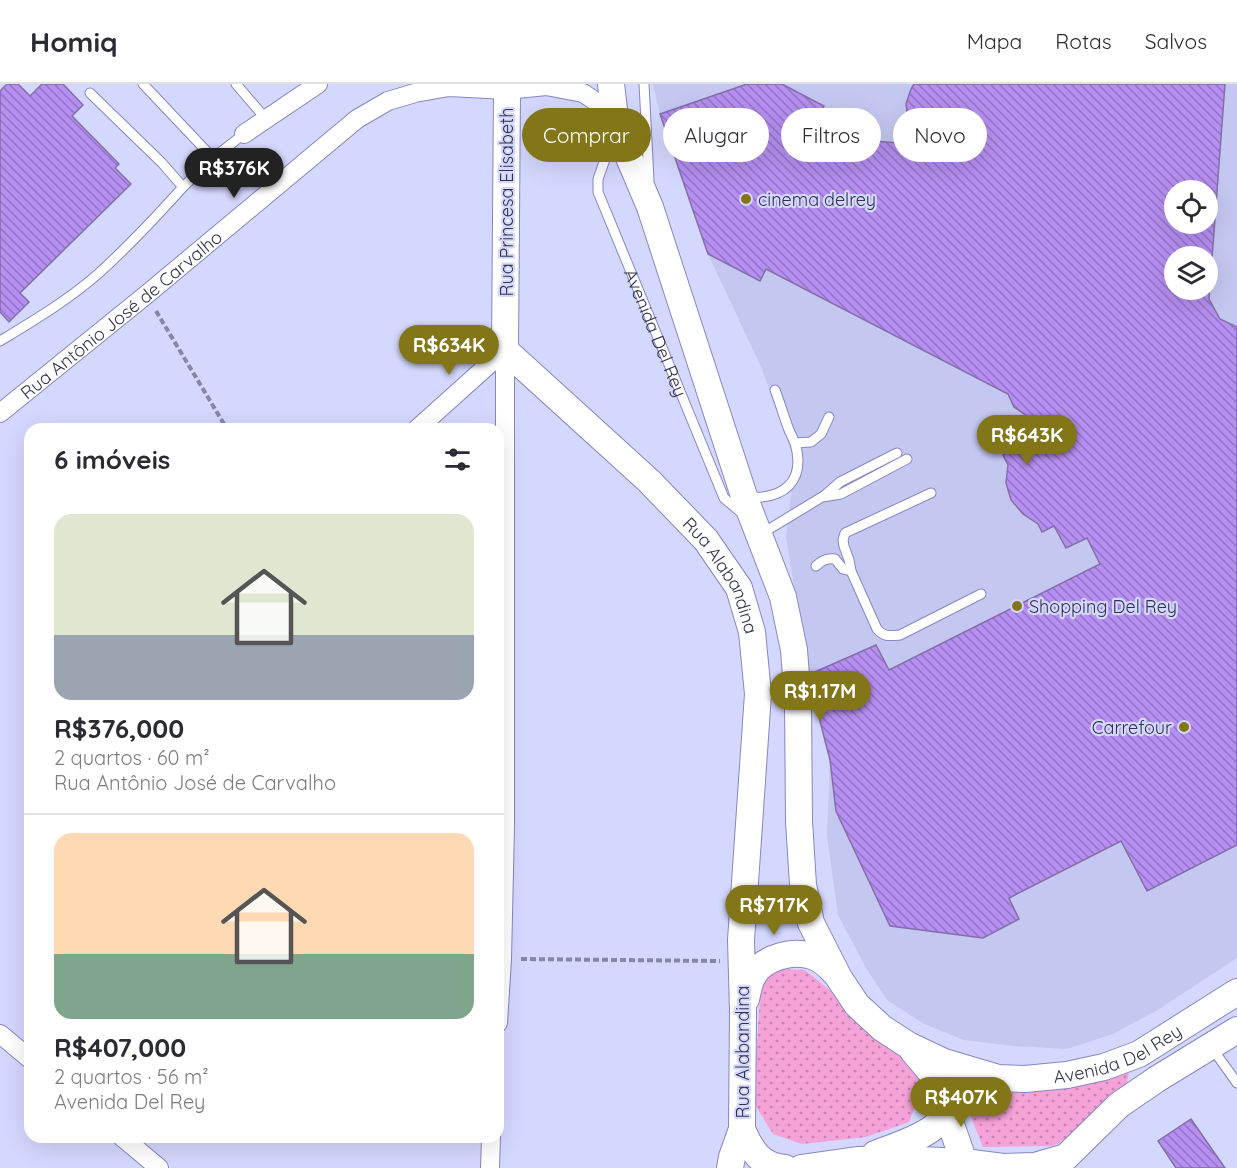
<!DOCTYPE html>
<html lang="pt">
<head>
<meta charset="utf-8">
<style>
  :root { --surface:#fff; --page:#f7f7f7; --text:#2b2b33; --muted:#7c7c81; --line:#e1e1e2; --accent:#837619 }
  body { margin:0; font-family:Quicksand,sans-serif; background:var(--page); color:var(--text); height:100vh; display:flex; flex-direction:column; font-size:22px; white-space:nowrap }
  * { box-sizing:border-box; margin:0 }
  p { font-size:20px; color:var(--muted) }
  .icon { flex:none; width:33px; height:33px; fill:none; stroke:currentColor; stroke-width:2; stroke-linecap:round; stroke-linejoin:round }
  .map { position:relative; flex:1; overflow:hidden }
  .side { position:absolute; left:24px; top:339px; width:480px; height:720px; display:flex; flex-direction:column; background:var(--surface); border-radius:18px; box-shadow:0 6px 24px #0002 }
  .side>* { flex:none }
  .top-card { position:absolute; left:522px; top:24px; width:570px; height:54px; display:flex; gap:12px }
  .tools { position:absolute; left:1164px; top:96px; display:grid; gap:12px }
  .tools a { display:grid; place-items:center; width:54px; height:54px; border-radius:50%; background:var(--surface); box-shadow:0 6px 24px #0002; font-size:30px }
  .price { position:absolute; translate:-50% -51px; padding:0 14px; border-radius:21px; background:var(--accent); color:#fff; font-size:20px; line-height:39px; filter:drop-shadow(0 2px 3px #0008) }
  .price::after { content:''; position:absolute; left:50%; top:36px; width:18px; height:14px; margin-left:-9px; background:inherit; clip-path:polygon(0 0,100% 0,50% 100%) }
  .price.current { background:#222; color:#fff }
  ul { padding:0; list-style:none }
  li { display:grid; align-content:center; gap:12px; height:318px; padding:0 30px }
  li+li { border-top:2px solid var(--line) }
  li span { display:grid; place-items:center; height:186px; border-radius:18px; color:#555 }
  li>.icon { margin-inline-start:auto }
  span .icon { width:108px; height:108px; fill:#fffc; stroke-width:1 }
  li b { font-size:26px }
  h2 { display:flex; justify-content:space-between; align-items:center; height:72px; padding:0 30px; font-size:26px }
  .pill { padding:0 21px; border-radius:27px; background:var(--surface); box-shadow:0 6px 24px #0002; font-size:21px; line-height:54px }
  .pill.current { background:var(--accent); color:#fff }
  header { display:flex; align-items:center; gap:36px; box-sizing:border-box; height:84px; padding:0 30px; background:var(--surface); border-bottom:2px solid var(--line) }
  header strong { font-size:28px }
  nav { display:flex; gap:33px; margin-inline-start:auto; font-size:21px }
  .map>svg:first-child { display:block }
  .built { fill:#c4c8f1; fill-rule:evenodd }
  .grass { fill:url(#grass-dots) }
  .building { fill:url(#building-back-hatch); stroke:#846fa7; stroke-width:1.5; fill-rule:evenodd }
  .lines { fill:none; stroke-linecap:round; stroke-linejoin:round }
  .lane-casing { stroke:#8487c1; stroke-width:11 }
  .street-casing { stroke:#8487c1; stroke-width:20 }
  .secondary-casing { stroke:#8487c1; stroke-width:28 }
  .path { stroke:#8487a6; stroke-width:4; stroke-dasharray:6 3; stroke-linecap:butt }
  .lane { stroke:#fff; stroke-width:9 }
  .street { stroke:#fff; stroke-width:18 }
  .secondary { stroke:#fff; stroke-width:26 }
  .poi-dot { fill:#837619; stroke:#d5d8fe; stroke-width:2 }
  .labels { text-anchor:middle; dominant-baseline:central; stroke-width:4.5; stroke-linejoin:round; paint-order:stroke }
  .poi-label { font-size:18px; fill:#30324a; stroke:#d5d8fe; text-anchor:start }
  .street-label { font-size:18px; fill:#30324a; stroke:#d5d8fe }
</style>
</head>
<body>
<header>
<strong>Homiq</strong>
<nav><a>Mapa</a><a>Rotas</a><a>Salvos</a></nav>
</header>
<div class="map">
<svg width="1237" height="1084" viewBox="0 0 1237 1084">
  <defs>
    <pattern id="grass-dots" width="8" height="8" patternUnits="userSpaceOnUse" patternTransform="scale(1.5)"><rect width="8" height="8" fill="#f4a2d7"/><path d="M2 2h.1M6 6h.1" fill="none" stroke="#c685b0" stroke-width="1.8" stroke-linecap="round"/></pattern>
    <pattern id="building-back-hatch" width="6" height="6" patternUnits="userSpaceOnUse" patternTransform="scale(1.5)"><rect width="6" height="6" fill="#b58ff1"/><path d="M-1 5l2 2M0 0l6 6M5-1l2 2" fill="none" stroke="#9475c5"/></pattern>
  </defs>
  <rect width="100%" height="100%" fill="#d5d8fe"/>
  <path class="built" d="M653,0H1237V874L1156,927L1113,950L1067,965L1012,962L964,956L924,940L887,916L866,884L838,831L827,752L830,676L808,591L786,453L795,378L762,285L708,170L660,30ZM1174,106H1208V140H1174ZM1174,172H1208V206H1174Z"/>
  <g class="grass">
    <polygon points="779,885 805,886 917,977 923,1003 909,1038 866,1053 802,1060 773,1050 753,1018 761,898"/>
    <polygon points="1130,982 1127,999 1076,1049 1053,1062 983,1063 953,988"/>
  </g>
  <g class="building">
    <polygon points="7,0 18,0 30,12 42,0 63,0 83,21 72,32 119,80 115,84 131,100 20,209 29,218 9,238 0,228 0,7"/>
    <path d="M747,0H782L824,22L817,35L837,45L848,55L911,60L906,20L911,5L914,0H1225L1209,215L1220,235L1237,243V761L1147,807L1121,757L1009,814L1019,835L983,854L890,842L836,727L830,676L808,591L876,561L889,586L1100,480L1087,454L1066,464L1054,442L1042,448L1038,440L1023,430L1011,416L1006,399L1008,381L1003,371L1014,365L1003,344L1027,332L1014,323L1008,310L766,185L760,197L708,170L660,30ZM1174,106H1208V140H1174ZM1174,172H1208V206H1174Z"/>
    <polygon points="1191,1035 1225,1084 1176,1084 1158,1057"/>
  </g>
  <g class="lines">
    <g class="lane-casing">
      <g id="lane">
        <polyline points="143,0 213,74"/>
        <polyline points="236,0 266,35"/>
        <polyline points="644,0 649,96"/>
        <polyline points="90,9 162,79 183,103 213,74 244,50"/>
        <path id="s1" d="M614,50L598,95V108L724,414L744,431"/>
        <path d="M0,257C33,237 70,215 99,189C129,162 156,133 183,103"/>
        <polyline points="795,359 811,358 821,350 829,333"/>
        <path d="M931,409L845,449L843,456L844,462L849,476L851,487L877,545C884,553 889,552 900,551L981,510"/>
        <polyline points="824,412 840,398 897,369"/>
        <path d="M747,413C784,416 806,397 795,359C793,355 791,350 789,346C784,333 780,319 775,306"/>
        <polyline points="761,450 822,413 841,410 907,375"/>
        <path d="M816,482C822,476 827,474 835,475L843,485L851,487"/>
        <polyline points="1212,964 1237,999"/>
      </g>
    </g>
    <g class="street-casing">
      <g id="street">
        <polyline points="244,50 318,0"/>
        <path id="s2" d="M0,329L146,211L357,35L388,17L415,9L449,3L507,6L546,2L583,9L601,21L615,41"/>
        <polyline points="417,345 505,266"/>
        <polyline points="498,939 502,875 505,742 505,266"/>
        <polyline points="0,950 30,975"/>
        <polyline points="122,1053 159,1084"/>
        <polyline points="490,1084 491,1053"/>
      </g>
    </g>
    <g class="secondary-casing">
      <g id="secondary">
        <path id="s3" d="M510,0L507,6L505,266L649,397L706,456L739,504L752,548L758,610L741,856L743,927L742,1045L732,1073L730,1084"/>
        <path id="s4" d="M611,0L616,43L650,123L744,412L783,513L794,566L798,618L799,737L803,801L811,839L839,894L857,921L882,944L908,961L944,978L998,994L1025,995L1067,991L1104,983L1139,970L1237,908"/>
        <path d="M746,915C748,908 749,898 753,892C763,873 793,866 812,872C822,875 828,881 835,889"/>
        <polyline points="946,1026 964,1078 968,1084"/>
        <path d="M742,1045C751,1066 760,1082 785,1084"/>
        <path d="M875,1070C892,1063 927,1053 939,1038C942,1035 944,1030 946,1026L940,1005L935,993L913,967"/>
        <polyline points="801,1084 857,1076 898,1075 964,1078 1003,1083 1035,1082 1066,1073 1119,1021 1157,995 1237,946"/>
      </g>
    </g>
    <g class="path">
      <polyline points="156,227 227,345"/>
      <polyline points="521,875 720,877"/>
    </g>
    <use href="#lane" class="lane"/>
    <use href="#street" class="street"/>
    <use href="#secondary" class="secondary"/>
  </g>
  <g class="poi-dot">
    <circle cx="746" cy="115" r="6"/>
    <circle cx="1017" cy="522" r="6"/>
    <circle cx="1184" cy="643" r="6"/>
  </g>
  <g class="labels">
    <g class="poi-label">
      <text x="758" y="115">cinema delrey</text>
      <text x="1029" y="522">Shopping Del Rey</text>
      <text x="1172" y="643" text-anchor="end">Carrefour</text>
    </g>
    <g class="street-label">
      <text transform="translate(506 118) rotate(-90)">Rua Princesa Elisabeth</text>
      <text stroke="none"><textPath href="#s2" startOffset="156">Rua Antônio José de Carvalho</textPath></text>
      <text stroke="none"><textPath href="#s1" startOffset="213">Avenida Del Rey</textPath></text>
      <text stroke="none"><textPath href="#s3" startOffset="582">Rua Alabandina</textPath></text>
      <text stroke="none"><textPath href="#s4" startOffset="1250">Avenida Del Rey</textPath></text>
      <text transform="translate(742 968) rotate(-90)">Rua Alabandina</text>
    </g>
  </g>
</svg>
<div class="tools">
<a><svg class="icon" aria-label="locate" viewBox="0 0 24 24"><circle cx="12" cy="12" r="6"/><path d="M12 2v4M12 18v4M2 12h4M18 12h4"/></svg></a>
<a><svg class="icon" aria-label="layers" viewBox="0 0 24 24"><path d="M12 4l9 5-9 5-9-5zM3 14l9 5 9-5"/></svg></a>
</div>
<b class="price current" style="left:234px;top:115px">R$376K</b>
<b class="price" style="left:449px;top:292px">R$634K</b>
<b class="price" style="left:1027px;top:382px">R$643K</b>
<b class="price" style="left:820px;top:638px">R$1.17M</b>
<b class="price" style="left:774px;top:852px">R$717K</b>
<b class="price" style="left:961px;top:1044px">R$407K</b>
<div class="top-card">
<a class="pill current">Comprar</a>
<a class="pill">Alugar</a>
<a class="pill">Filtros</a>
<a class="pill">Novo</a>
</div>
<section class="side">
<h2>6 imóveis<svg class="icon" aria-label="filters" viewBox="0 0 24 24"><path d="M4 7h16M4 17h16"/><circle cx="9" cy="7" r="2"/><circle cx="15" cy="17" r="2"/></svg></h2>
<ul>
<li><span style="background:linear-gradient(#dfe7d0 65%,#9aa5b1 0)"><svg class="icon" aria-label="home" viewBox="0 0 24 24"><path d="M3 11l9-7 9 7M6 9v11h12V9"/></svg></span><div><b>R$376,000</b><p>2 quartos · 60 m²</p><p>Rua Antônio José de Carvalho</p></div></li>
<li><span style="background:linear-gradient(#ffd9b3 65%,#7fa58c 0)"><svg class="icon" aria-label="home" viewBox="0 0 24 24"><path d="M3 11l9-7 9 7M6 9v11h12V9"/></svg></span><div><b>R$407,000</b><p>2 quartos · 56 m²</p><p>Avenida Del Rey</p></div></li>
</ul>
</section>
</div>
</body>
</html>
